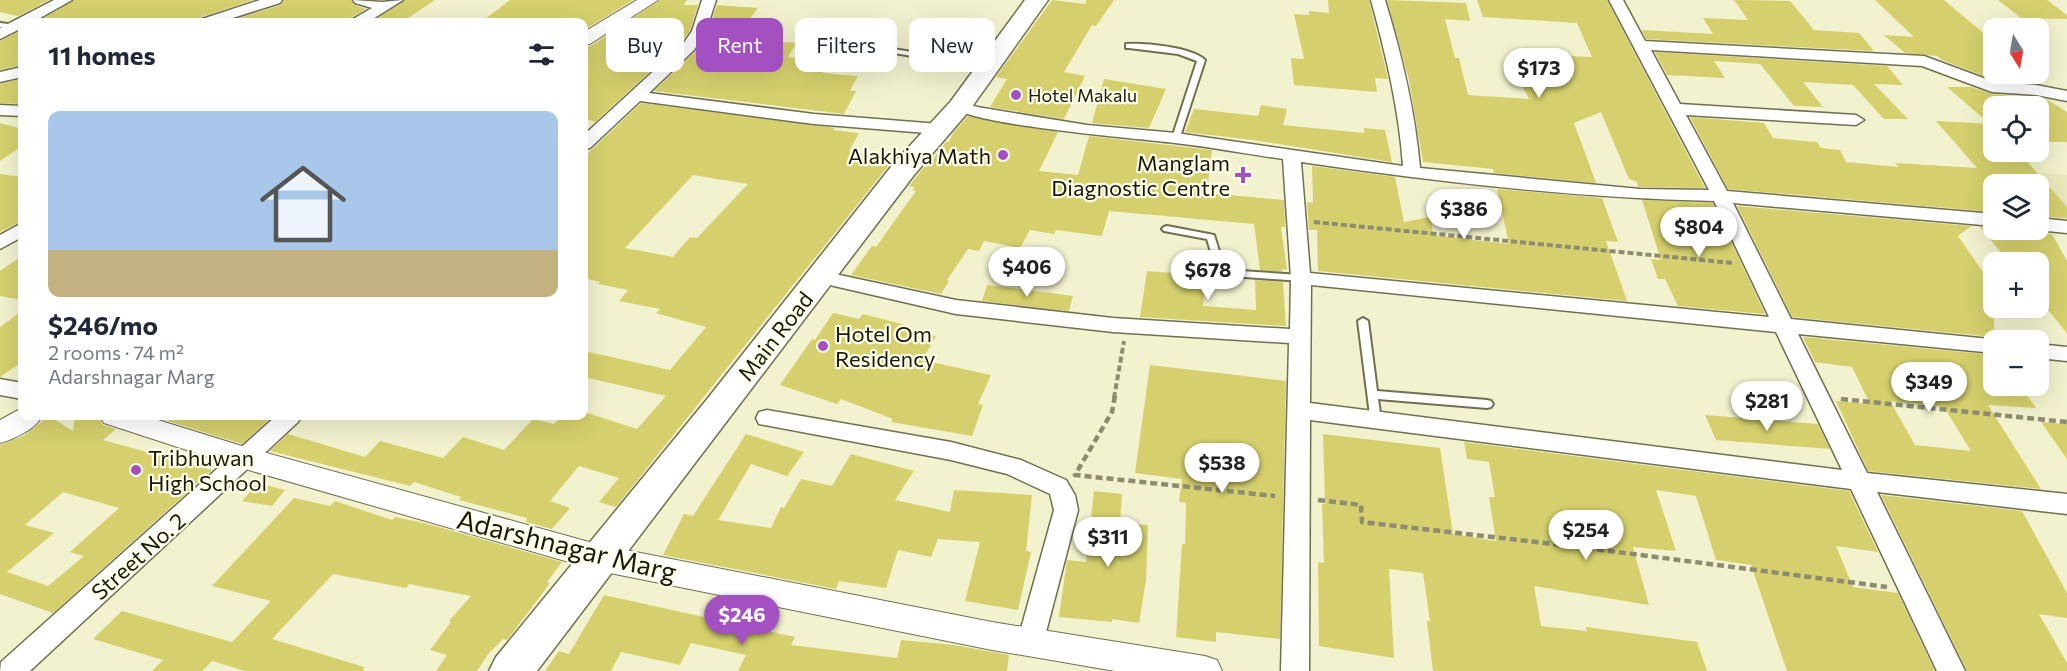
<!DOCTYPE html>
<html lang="en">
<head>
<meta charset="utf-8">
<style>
  :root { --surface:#fff; --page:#f2f2f3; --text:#1f2937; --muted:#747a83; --line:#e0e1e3; --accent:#a351c0 }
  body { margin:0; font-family:Commissioner,sans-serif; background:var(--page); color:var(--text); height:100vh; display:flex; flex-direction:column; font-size:22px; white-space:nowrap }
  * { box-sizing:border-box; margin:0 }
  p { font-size:20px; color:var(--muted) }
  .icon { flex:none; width:33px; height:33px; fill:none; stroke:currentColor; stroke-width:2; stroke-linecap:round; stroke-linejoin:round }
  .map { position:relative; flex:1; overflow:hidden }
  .drawer { position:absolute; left:18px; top:18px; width:570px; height:402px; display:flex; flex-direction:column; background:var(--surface); border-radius:12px; box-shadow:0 6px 24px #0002 }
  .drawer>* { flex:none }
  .hud { position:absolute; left:606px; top:18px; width:570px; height:54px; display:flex; gap:12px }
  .needle { width:39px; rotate:169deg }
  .controls { position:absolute; left:1983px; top:18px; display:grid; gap:12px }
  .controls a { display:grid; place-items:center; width:66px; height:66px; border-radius:12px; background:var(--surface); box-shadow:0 6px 24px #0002; font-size:30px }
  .price { position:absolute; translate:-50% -51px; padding:0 14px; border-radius:21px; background:#fff; color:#222; font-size:20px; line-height:39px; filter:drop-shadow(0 2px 3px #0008) }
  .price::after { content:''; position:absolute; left:50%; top:36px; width:18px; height:14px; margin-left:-9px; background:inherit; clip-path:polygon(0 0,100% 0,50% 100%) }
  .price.selected { background:var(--accent); color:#fff }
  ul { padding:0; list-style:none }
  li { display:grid; align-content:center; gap:12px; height:318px; padding:0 30px }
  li+li { border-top:2px solid var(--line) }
  li span { display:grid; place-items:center; height:186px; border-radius:12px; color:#555 }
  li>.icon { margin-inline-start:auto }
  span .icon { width:108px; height:108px; fill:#fffc; stroke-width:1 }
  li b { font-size:26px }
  h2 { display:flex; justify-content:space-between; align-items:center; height:72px; padding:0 30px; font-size:26px }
  .tag { padding:0 21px; border-radius:12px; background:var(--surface); box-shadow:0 6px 24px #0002; font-size:21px; line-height:54px }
  .tag.selected { background:var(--accent); color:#fff }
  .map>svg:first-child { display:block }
  .built { fill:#e9e8bc }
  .building { fill:#d5d06d; fill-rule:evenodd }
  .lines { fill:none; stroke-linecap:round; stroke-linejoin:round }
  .service-casing { stroke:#706f4f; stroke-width:4 }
  .minor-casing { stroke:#706f4f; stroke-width:3 }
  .tertiary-casing { stroke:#706f4f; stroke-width:2 }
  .primary-casing { stroke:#706f4f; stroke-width:3 }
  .path-far1 { stroke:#8d8c73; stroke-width:4; stroke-dasharray:6 3; stroke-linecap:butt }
  .path { stroke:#8d8c73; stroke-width:4.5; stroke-dasharray:7 4; stroke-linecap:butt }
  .service { fill:#fff; fill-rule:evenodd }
  .minor { fill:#fff; fill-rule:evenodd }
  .tertiary { fill:#fff; fill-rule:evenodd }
  .primary { fill:#fff; fill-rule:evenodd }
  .poi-dot { fill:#a351c0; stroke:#ffffe9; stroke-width:2 }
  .labels { text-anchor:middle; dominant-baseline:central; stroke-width:4.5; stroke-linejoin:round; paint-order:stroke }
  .far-poi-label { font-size:18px; fill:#19180b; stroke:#ffffe9; text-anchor:start }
  .poi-label { font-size:22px; fill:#19180b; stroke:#ffffe9; text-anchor:end }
  .street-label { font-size:22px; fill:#19180b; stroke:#ffffe9 }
  .near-street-label { font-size:27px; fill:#19180b; stroke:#ffffe9 }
</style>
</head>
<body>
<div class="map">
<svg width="2067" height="671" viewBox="0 0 2067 671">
  <rect width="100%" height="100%" fill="#f3f2ce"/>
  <polygon class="built" points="1983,167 2067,175 2067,221 2039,218 2038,184 1997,184"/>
  <g class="building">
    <polygon points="0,0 49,0 18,16 0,12"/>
    <polygon points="74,0 253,0 201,17 198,22 39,21"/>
    <polygon points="284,0 351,0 354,5 366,9 352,17 349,22 226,22 281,5"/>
    <polygon points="405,0 435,0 402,22 371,22"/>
    <polygon points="510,0 633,0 584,30 584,22 481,22"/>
    <polygon points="660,0 687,0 684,5 698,5 690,30 681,43 595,122 584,118 584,47 591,46"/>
    <polygon points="1052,0 1086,4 1086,0 1114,0 1096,26 1092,25 1064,72 1085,76 1064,119 990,107 1007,79 996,77"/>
    <polygon points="1328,0 1369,0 1388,79 1375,78 1377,92 1294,85 1291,58 1304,59 1294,14 1309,15 1309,11 1329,13"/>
    <polygon points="1387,0 1466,3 1470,21 1445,19 1455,58 1459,58 1468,95 1529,99 1516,73 1560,75 1549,55 1592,57 1577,23 1483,17 1477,0 1607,0 1705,188 1638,187 1637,182 1629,179 1601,112 1574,123 1596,183 1494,173 1493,169 1423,162 1409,80"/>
    <polygon points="1734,0 1790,1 1814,30 1859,33 1874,51 1646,39 1642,30 1713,34 1703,18 1748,20"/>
    <polygon points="1875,0 1944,0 1994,42 1994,74 2016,74 2026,82 1994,80 1942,60 1937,56 1905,53 1884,35 1914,37"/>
    <polygon points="1998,0 2047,0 2067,15 2067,19 2021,18"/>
    <polygon points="717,5 758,8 735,38 796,43 788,57 817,60 811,68 825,70 823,73 858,76 850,91 856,91 844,114 654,91 696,51 708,32"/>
    <polygon points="22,30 22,65 0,70 0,41"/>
    <polygon points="1655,52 1887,66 1903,85 1874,84 1908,119 1884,119 1853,85 1803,82 1823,107 1794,106 1760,64 1714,61 1725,78 1667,75"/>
    <polygon points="22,79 22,104 0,103 0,84"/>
    <polygon points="1104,79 1166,89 1149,128 1092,123"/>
    <polygon points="1947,87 1971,87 1992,94 2048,100 2067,112 2067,142 2038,142 2038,106 1994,106 1994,152 2019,152 2067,207 2067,218 2038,216 2038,184 1994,184 1994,212 1728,189 1690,117 1764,123 1773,138 1817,142 1821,148 1840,150 1846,162 1899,167 1895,163 1977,168 1936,121 1990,124"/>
    <path d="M641,103L835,128L833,130L859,133L849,151L893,160L616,507L599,502L619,478L579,466L550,501L570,508L552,529L526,522L527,518L459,500L461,497L414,482L410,486L270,451L288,434L365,457L380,441L443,458L463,437L504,450L533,419L554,424L562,416H584V412L637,429L666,396L584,377V351L670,370L706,327L656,313L660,309L619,301L628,290L598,284L600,282L584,278V157ZM693,175L748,184L697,238L690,237L673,257L625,248Z"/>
    <polygon points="1261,105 1287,109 1283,125 1364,133 1364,128 1385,130 1392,162 1253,140 1185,132 1194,109 1258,116"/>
    <polygon points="968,116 1058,132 1039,171 1078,175 1089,136 1212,150 1207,193 1284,200 1285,227 1281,227 1287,270 1282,269 1282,272 1260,270 1254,224 1109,211 1102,236 1056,230 1054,234 1030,230 1020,248 984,241 979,251 968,249 947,280 949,281 941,294 851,275 872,246 876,247 916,191 912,190 915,187 909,186 924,167 927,167 946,142 949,142 953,133"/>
    <polygon points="0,123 22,129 22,146 0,161"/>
    <polygon points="1312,166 1395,177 1404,222 1431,217 1433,235 1509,244 1497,189 1602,198 1618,242 1606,241 1627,301 1318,271 1317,230 1309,230 1307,202 1313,203"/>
    <polygon points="0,174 22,177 22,221 0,232"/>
    <polygon points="1642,200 1713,203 1765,314 1678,306 1665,279 1658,279 1651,259 1661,260"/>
    <polygon points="1737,206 1971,226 1958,236 1994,288 1994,337 1792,317"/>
    <polygon points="1980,227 2038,235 2038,232 2052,234 2067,261 2067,333 2038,298 2038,262 2009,262"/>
    <polygon points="22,256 22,300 0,296 0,271"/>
    <polygon points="1173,270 1206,273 1203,306 1256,310 1255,280 1283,282 1286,326 1140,317 1147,271 1172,273"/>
    <polygon points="987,285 1029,290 1073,296 1069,311 982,301"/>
    <polygon points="22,311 22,362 0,377 0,327"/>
    <polygon points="833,313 859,319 863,314 909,326 907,330 936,336 922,360 991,375 978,404 983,405 972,436 891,422 893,419 841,399 837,404 780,385 812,339 815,340"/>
    <path d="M1803,337L1994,355V386H2020L2036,408L1988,405L2041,489L1868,471L1836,401L1870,404L1852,367L1815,362ZM1890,401L1944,407L1971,451L1915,445Z"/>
    <polygon points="1150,365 1286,381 1280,639 1216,632 1216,642 1176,637 1182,544 1185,544 1186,503 1179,502 1182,479 1135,473"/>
    <polygon points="1705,415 1818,424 1830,449 1716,440"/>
    <path d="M49,416L73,431L75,416H98L103,425L116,429L103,440L212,470L53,613L0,594V445L25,435ZM63,492L119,508L70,552L84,556L48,586L7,572L54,533L25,525Z"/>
    <polygon points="169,416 273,416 242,444 168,421"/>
    <polygon points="2041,422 2067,424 2067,459"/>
    <polygon points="746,434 804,452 787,476 751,464 718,520 771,528 781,507 784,508 801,479 832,486 851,454 914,471 895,500 950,512 954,490 1032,495 1026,551 1031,552 1018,610 965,601 980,542 938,539 931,557 898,550 886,588 839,581 836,589 663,555 684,514 693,516"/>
    <polygon points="1323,434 1440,448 1453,534 1496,541 1489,497 1495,497 1489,462 1467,459 1464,442 1849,491 1878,552 1836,546 1853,587 1898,593 1935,671 1787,671 1751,565 1716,560 1696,496 1656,490 1676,551 1633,547 1649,605 1534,586 1541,626 1587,631 1586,627 1697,642 1707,671 1433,671 1427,621 1430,621 1423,573 1389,569 1394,658 1319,646 1318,562 1324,563 1322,504 1325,504"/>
    <polygon points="258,483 285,490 272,506 242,501"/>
    <polygon points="1094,491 1122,494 1120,523 1148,525 1146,580 1139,623 1112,619 1112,622 1059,617 1067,560 1086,562"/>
    <polygon points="1881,495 2022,511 2067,593 2067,618 2039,614 2067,663 2067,671 1967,671"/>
    <polygon points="294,498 330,506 335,501 392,520 395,517 424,523 562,562 547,582 550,583 539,598 507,640 503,639 489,653 477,671 436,671 447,655 430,650 451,622 449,621 471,596 409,584 406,588 333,574 272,639 364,667 363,671 245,671 212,661 202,671 152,671 163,660 93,639 122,611 232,642 271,601 212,586"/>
    <polygon points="604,595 795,637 791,645 897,658 901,640 954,645 1009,655 1007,671 738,671 746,655 691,643 680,665 621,652 611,671 545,671 559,651 569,654"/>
  </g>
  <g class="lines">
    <g class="service-casing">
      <g id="service">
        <polygon points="0,23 16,25 17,27 13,29 0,27"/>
        <polygon points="814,37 919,53 987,67 991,69 987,71 919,57 817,41 814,41"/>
        <path d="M1126,44C1145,43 1191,47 1205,60L1179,140L1176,141L1172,138L1197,61L1178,54L1129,48H1126Z"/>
        <polygon points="1167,226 1214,235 1225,270 1301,275 1306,278 1301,281 1218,275 1207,239 1164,231 1162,229 1164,227"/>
        <polygon points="1363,318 1368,321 1377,391 1487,400 1491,401 1493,404 1491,407 1487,408 1378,399 1381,420 1379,423 1371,423 1358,321"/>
      </g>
    </g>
    <g class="minor-casing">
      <g id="minor">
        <polygon points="54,0 72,0 33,22 22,22 22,28 0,39 0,28"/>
        <polygon points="260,0 282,0 280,3 220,22 200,22 202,19"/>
        <polygon points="353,0 382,2 403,0 368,22 351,22 353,19 372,8 355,3"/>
        <polygon points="702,0 716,0 706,31 694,50 649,93 814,114 939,124 945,125 947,129 945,133 939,134 814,124 640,101 590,148 584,149 584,135 683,44 692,31"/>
        <path d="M1371,0H1385C1402,56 1415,110 1420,168L1640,189L1709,190L1609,0H1623L1645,41L1924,56L1994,82L2036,85L2067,91V101L2036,95L1992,92L1922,66L1651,50L1680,104L1856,115L1864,120L1856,125L1686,115L1727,191L1994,214V226L1733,203L1791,319L2000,340H1994V353L1798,334L1867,473L2067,494V514L1877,492L1965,671H1937L1851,489L1310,420L1309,671H1281L1289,343L1113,332L956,314L821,283L814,282L811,277L814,272L821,271L956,300L1113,318L1290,329L1291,278L1283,159C1247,154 1211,147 1175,143C1143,139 966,125 952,106L960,101L977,107L1087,125L1176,133L1403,166C1399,109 1386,55 1371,0ZM1301,162C1438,182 1576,198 1714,201L1769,317L1310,273ZM1311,285L1776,332L1842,470L1310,403Z"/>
        <polygon points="22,67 22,77 0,82 0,72"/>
        <polygon points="0,105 22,106 22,116 0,115"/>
        <polygon points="2038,218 2067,221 2067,233 2037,230"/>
        <polygon points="22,223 22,237 0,249 0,235"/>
        <polygon points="2038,344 2067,347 2067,361 2038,358"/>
        <polygon points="0,379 22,383 22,399 0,395"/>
        <polygon points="767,410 951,442 1021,460 1066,480 1075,495 1078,510 1041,651 1031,655 1021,651 1017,643 1054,510 1050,494 1007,474 951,460 759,424 756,418 759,412"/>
        <polygon points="276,416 301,416 298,422 30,671 0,671 1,662"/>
      </g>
    </g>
    <g class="tertiary-casing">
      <g id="tertiary">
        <polygon points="637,0 658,0 590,44 584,45 584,32"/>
        <path d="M22,408V416H42C36,429 14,439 0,443V420Z"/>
        <polygon points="100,416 145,416 245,447 600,545 992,622 1205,656 1217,660 1222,671 1115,671 992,650 600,571 245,469 104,423"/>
      </g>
    </g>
    <g class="primary-casing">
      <polygon id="primary" points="1025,0 1048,0 969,111 914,175 537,671 489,671 496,657 708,398 894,163 951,101"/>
    </g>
    <g class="path-far1">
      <polyline points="1314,222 1733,263"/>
      <polyline points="1114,398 1124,341"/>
    </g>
    <g class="path">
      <polyline points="1115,396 1112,412 1075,475 1275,496"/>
      <polyline points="1841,399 2067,422"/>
      <polyline points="1318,500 1361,505 1362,522 1571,546 1887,587"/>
    </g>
    <use href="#service" class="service"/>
    <use href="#minor" class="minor"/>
    <use href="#tertiary" class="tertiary"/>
    <use href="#primary" class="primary"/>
  </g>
  <g class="poi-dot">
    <circle cx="1016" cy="95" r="6"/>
    <circle cx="1003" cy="155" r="6"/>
    <path d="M1240 166h6v6h6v6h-6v6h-6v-6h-6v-6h6z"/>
    <circle cx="823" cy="346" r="6"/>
    <circle cx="136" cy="470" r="6"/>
  </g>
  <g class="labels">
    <g class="far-poi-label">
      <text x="1028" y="95">Hotel Makalu</text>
    </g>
    <g class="poi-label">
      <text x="991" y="155">Alakhiya Math</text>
      <text x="1230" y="162">Manglam<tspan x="1230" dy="25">Diagnostic Centre</tspan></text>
      <text x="835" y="333" text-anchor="start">Hotel Om<tspan x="835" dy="25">Residency</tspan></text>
      <text x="148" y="457" text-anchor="start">Tribhuwan<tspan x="148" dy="25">High School</tspan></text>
    </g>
    <g class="street-label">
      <text transform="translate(775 336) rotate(-52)">Main Road</text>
      <text transform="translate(138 556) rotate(-42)">Street No. 2</text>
    </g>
    <g class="near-street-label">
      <text transform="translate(567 545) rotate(14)">Adarshnagar Marg</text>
    </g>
  </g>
</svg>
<div class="controls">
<a><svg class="needle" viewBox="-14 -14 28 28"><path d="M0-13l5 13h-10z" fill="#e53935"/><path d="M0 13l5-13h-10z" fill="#747a83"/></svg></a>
<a><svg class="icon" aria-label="locate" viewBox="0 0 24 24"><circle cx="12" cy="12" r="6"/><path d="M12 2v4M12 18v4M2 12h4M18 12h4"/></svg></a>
<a><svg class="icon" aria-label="layers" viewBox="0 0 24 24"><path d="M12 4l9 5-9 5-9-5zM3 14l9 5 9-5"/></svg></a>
<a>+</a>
<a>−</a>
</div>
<b class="price" style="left:1539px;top:99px">$173</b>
<b class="price" style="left:1464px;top:240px">$386</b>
<b class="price" style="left:1699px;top:258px">$804</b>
<b class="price" style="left:1027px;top:298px">$406</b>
<b class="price" style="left:1208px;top:301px">$678</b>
<b class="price" style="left:1929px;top:413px">$349</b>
<b class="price" style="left:1767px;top:432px">$281</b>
<b class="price" style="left:1222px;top:494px">$538</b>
<b class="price" style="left:1586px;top:561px">$254</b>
<b class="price" style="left:1108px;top:568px">$311</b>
<b class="price selected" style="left:742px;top:646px">$246</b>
<div class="hud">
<a class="tag">Buy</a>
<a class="tag selected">Rent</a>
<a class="tag">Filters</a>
<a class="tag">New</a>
</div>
<section class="drawer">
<h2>11 homes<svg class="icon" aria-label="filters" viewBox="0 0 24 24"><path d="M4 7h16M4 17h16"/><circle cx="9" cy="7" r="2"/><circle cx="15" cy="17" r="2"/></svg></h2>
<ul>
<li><span style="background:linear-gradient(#a9c7e8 75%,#c2b280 0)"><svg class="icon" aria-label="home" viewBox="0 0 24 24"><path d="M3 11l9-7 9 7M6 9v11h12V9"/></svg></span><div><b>$246/mo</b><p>2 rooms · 74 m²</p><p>Adarshnagar Marg</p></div></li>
</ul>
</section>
</div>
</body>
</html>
